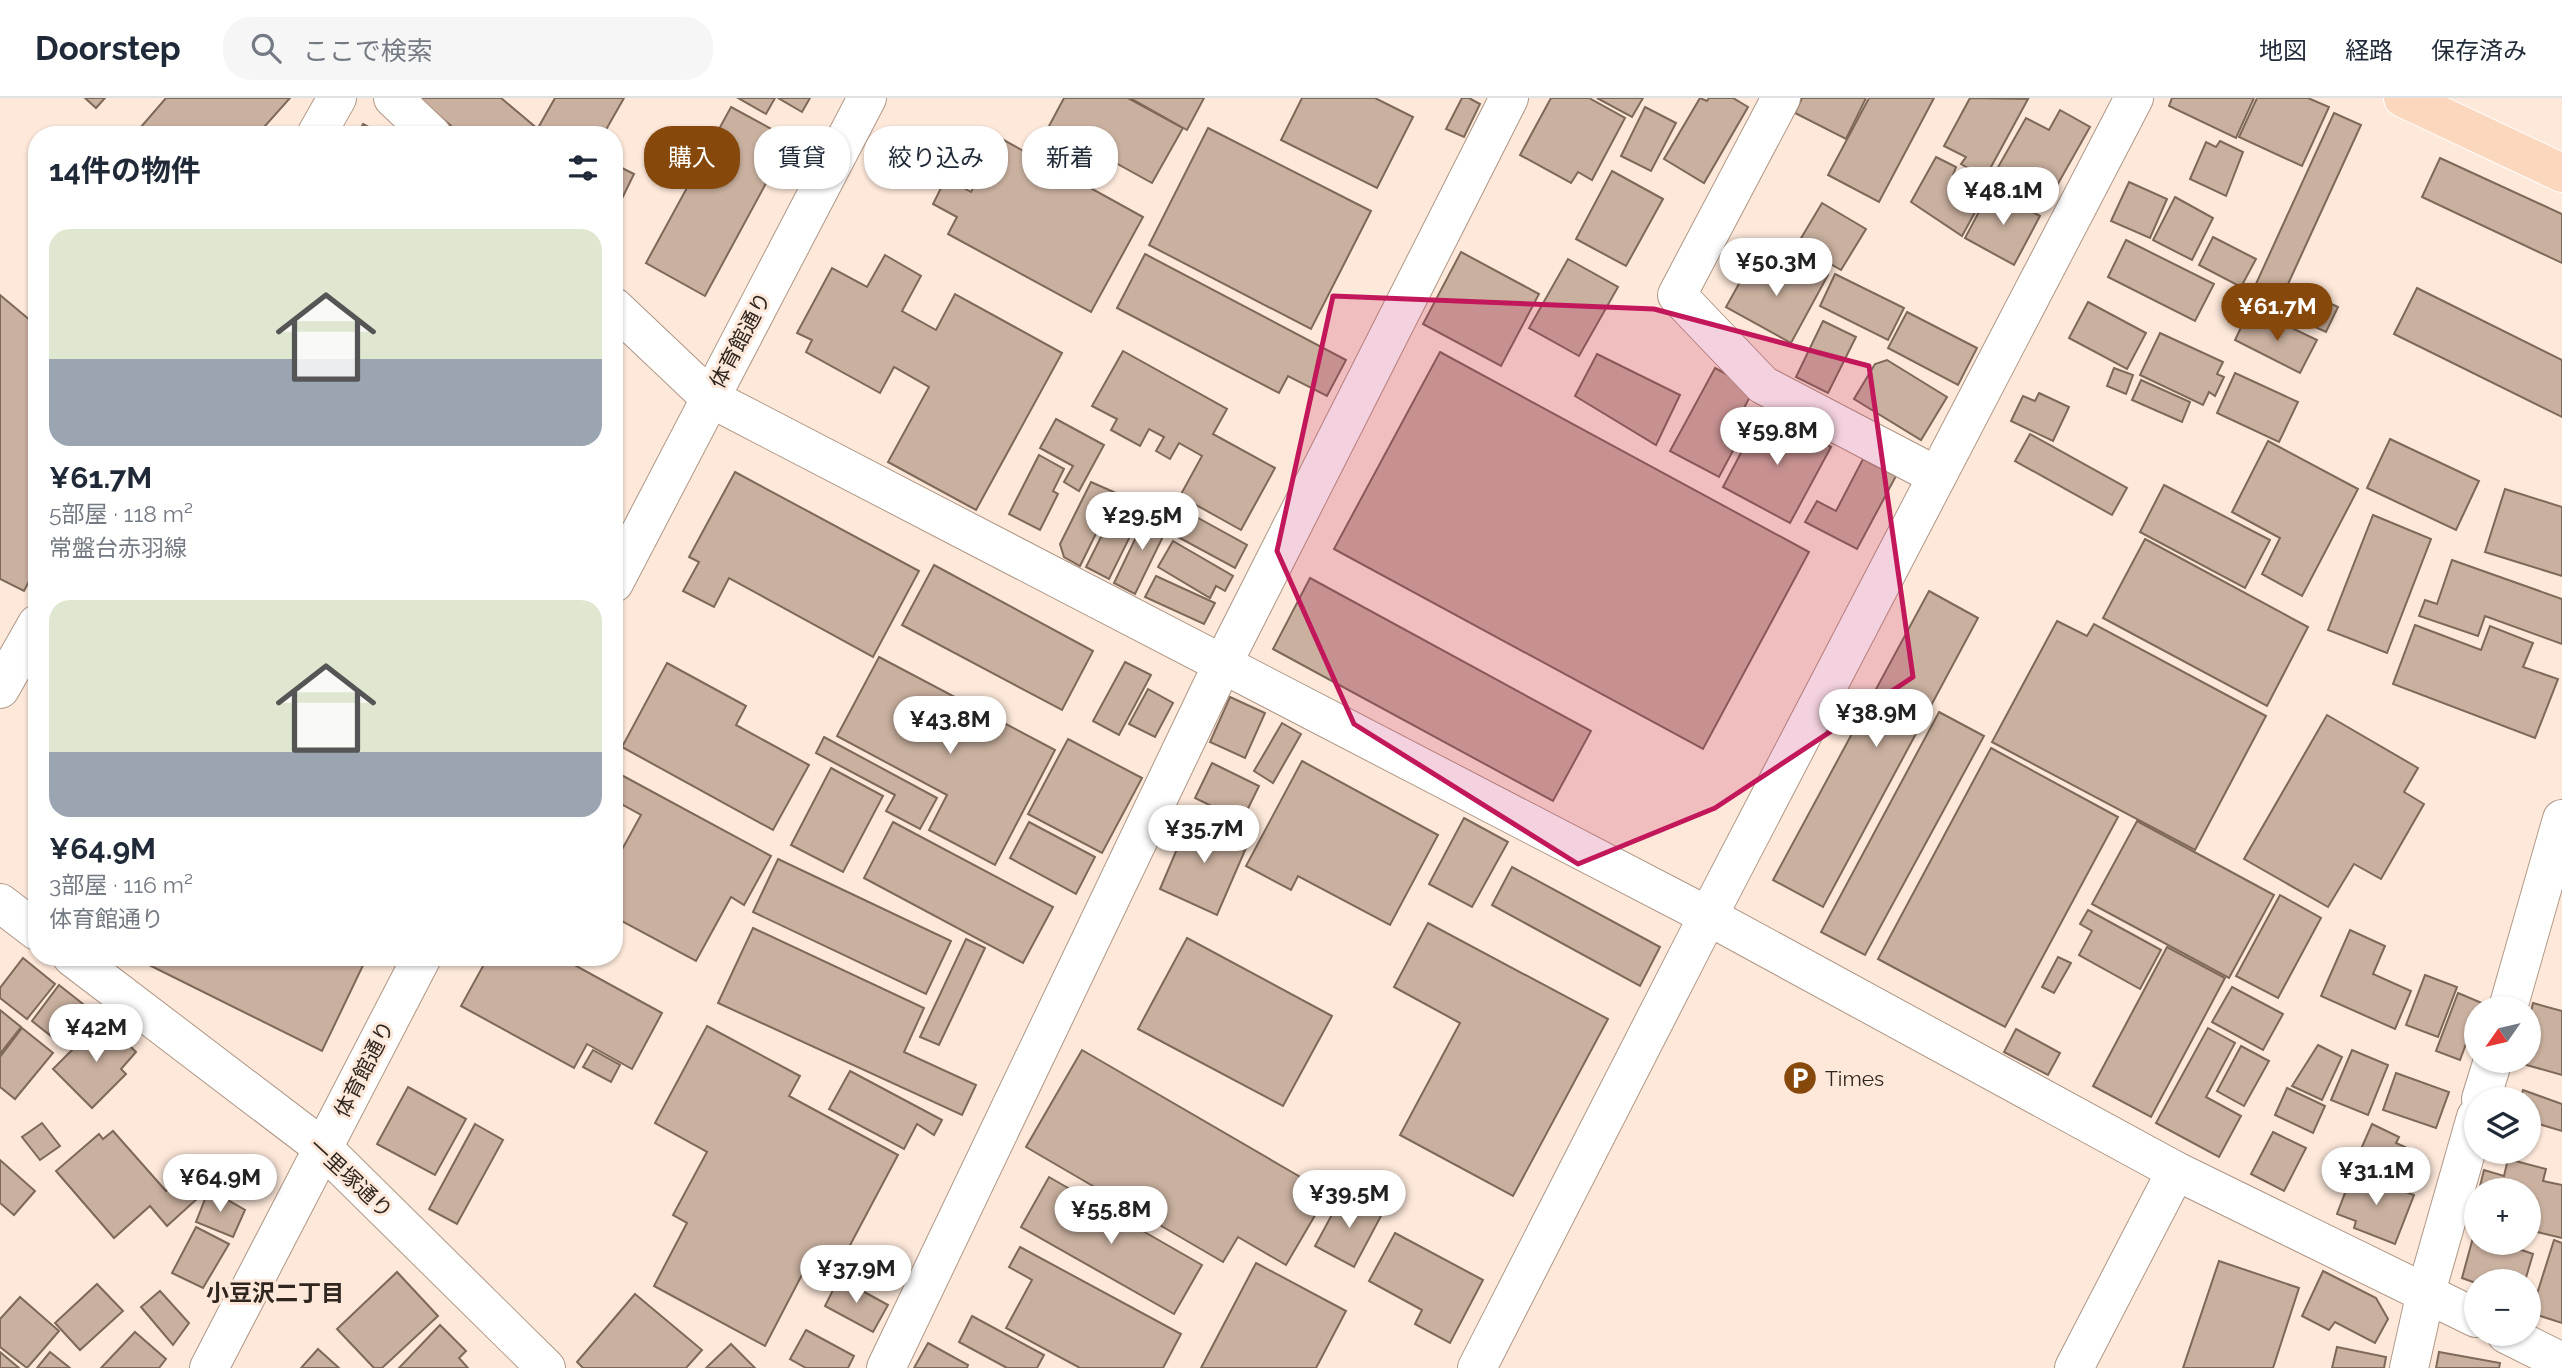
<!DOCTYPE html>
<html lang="ja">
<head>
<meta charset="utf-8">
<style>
  :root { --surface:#fff; --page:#f6f6f7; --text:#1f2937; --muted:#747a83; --line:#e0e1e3; --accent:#87480b }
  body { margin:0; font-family:Raleway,"Noto Sans JP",sans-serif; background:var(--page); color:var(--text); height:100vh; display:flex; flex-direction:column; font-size:26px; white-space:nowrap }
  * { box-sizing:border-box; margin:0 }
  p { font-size:23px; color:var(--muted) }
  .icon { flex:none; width:38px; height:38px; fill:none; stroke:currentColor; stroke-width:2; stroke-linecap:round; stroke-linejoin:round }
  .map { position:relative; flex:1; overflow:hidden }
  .details { position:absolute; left:28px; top:28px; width:595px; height:840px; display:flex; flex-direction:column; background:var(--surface); border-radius:28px; box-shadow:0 2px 5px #0004 }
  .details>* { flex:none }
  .banner { position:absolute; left:644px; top:28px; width:665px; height:63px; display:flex; gap:14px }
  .needle { width:46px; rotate:236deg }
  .buttons { position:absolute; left:2464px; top:898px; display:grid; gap:14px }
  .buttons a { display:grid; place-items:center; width:77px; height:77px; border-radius:50%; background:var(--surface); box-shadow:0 2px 5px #0004; font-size:35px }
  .price { position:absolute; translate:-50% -60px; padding:0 16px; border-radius:24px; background:#fff; color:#222; font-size:23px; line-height:46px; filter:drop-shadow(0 2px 4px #0008) }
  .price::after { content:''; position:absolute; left:50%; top:42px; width:21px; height:16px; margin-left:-10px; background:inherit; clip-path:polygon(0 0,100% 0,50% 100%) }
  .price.on { background:var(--accent); color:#fff }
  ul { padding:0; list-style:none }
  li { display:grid; align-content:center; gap:14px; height:371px; padding:0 21px }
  li span { display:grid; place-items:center; height:217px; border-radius:21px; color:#555 }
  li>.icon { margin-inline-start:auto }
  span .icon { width:126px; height:126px; fill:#fffc; stroke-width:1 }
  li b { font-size:30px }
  h2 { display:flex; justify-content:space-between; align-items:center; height:84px; padding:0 21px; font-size:30px }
  .chip { padding:0 24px; border-radius:28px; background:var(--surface); box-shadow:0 2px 5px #0004; font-size:24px; line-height:63px }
  .chip.on { background:var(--accent); color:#fff }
  header { display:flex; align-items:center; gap:42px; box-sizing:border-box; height:98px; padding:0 35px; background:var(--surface); border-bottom:2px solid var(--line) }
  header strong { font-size:33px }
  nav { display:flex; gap:38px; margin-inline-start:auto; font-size:24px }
  .search { width:490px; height:63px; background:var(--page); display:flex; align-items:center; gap:18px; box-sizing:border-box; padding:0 24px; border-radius:28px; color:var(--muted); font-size:26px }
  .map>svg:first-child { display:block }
  .building { fill:#c9b09f; stroke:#7e6858; stroke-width:2 }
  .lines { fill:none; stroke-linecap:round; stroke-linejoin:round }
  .minor-casing { stroke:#af9786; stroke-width:40 }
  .major-casing { stroke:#fff; stroke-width:40 }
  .minor { stroke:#fff; stroke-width:38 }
  .major { stroke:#fbd7be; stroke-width:38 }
  .marked { fill:#c2185b; fill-opacity:0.2; stroke:#c2185b; stroke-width:5; stroke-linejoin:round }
  .labels { text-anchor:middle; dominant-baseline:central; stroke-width:6; stroke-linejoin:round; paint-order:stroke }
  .street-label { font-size:21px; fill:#2f261f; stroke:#fde8da }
  .poi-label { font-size:21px; fill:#2f261f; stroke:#fde8da; text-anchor:start }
  .neighbourhood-label { font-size:23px; font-weight:bold; fill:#2f261f; stroke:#fde8da }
</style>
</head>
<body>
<header>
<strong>Doorstep</strong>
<div class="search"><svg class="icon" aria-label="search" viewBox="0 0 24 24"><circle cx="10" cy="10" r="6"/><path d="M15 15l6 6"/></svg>ここで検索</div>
<nav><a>地図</a><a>経路</a><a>保存済み</a></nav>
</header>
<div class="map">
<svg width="2562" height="1270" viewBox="0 0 2562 1270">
  <rect width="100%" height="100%" fill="#fde8da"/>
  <g class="building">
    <polygon points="85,0 105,0 96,10"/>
    <polygon points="166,0 290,0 257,37 134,37"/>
    <polygon points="418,0 501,0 545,37 462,37"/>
    <polygon points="555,0 624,0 603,37 550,37 538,30"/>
    <polygon points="738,0 775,0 766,16"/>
    <polygon points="778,0 810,0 802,14"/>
    <polygon points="1064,0 1128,0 1183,30 1152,85 1049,28"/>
    <polygon points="1130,0 1204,0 1187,32"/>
    <polygon points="1302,0 1375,0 1413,19 1377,90 1281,42"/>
    <polygon points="1462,0 1469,0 1480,6 1464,39 1446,31"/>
    <polygon points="1551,0 1589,0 1625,20 1592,82 1578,74 1571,85 1520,57"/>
    <polygon points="1597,0 1643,0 1632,19"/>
    <polygon points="1700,0 1707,3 1709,0 1733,0 1748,9 1704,85 1664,61"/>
    <polygon points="1802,0 1866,0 1846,41 1795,15"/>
    <polygon points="1869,0 1934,0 1879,104 1828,77"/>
    <polygon points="1970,0 2028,1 1985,80 1961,66 1966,59 1944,48"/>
    <polygon points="2172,0 2254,0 2236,40 2169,8"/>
    <polygon points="2257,0 2308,0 2329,9 2302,68 2239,39"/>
    <polygon points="731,9 790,41 705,198 646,165"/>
    <polygon points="1645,9 1676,25 1651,73 1621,58"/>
    <polygon points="2060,12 2090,29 2046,107 1993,78 2026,20 2049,32"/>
    <polygon points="2334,15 2361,27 2288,186 2338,209 2326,234 2250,199"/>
    <polygon points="363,26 383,37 357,37"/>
    <polygon points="1208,30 1371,113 1311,231 1149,147"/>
    <polygon points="1000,40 1143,119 1091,214 948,136 957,119 933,106 946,80 971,94"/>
    <polygon points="2220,43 2243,54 2226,98 2190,81 2206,44 2216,49"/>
    <polygon points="1936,59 1956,69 1953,77 1985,96 1962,138 1911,104"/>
    <polygon points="2440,60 2562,116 2562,165 2422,99"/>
    <polygon points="614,66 634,76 614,117"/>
    <polygon points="1612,73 1663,101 1626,168 1576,141"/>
    <polygon points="2129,84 2167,101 2150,140 2111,123"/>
    <polygon points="1991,91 2040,118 2014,167 1965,140"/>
    <polygon points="2175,99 2213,120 2192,162 2153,142"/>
    <polygon points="1822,105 1866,131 1841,172 1797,147"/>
    <polygon points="2213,139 2256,161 2241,189 2199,167"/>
    <polygon points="2126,142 2214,186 2195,223 2108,179"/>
    <polygon points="1461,154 1539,196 1501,268 1423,226"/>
    <polygon points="1145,156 1346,262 1327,298 1288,278 1279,295 1117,210"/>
    <polygon points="885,157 921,178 902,213 936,232 955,196 1062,255 976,412 888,364 929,289 894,269 880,295 806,254 812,242 797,235 832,170 867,189"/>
    <polygon points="1755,157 1805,185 1813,169 1828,177 1791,245 1726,209"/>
    <polygon points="1568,161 1618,189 1579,258 1529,230"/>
    <polygon points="1835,176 1904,210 1888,242 1820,208"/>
    <polygon points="2417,190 2562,262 2562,319 2394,236"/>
    <polygon points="0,197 37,228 37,468 24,493 0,481"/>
    <polygon points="2088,204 2146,235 2127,271 2069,240"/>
    <polygon points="1907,214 1977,250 1958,287 1888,250"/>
    <polygon points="2246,219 2266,229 2271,220 2317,242 2300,275 2235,242"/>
    <polygon points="1823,223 1856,239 1828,295 1796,279"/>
    <polygon points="2160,235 2223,264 2217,276 2224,279 2215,298 2209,294 2203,307 2140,277"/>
    <polygon points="1123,253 1227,311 1213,336 1275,370 1241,432 1180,398 1202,358 1179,345 1170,361 1156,353 1164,339 1149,331 1140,348 1111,332 1117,321 1092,308"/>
    <polygon points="1440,254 1809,454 1703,651 1334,451"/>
    <polygon points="1597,256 1680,297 1656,347 1575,298"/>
    <polygon points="1887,262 1947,299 1921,342 1854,301 1875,266"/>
    <polygon points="1715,270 1754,291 1744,310 1753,315 1719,379 1670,353"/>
    <polygon points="2114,270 2133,277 2126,296 2107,288"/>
    <polygon points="2235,275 2298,304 2279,344 2217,315"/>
    <polygon points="2141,282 2190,304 2182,324 2132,302"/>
    <polygon points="2039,295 2069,309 2053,343 2011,323 2023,298 2035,303"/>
    <polygon points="1763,313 1831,349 1790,425 1723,389"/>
    <polygon points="1056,321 1104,347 1079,393 1064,384 1073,368 1040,350"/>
    <polygon points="2030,336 2127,390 2112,417 2015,363"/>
    <polygon points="2390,341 2479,383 2456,432 2367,390"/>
    <polygon points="2268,343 2358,391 2302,498 2262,476 2280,440 2232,414"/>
    <polygon points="1039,357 1064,371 1053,393 1058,396 1040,432 1009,416"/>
    <polygon points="1863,361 1896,378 1857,451 1805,424 1817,403 1836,413"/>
    <polygon points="735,374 919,473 873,559 729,480 714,509 683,493 699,464 689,459"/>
    <polygon points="1091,384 1116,395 1080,468 1064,459 1060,446"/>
    <polygon points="2164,387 2270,442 2245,490 2140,434"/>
    <polygon points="2505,391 2562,409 2562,478 2485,454"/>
    <polygon points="1122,397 1145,408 1109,481 1086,469"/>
    <polygon points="1149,412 1171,422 1135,496 1114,485"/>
    <polygon points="1191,416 1247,447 1235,470 1178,439"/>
    <polygon points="2373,417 2431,441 2387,555 2328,532"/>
    <polygon points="2145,441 2308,529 2267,608 2103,520"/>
    <polygon points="1173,443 1233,478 1225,493 1216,488 1210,500 1158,469"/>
    <polygon points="2452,462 2562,501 2562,546 2485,518 2478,538 2419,518 2425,502 2437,506"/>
    <polygon points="934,467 1093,553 1062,612 902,527"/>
    <polygon points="1156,478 1215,505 1204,526 1145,499"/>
    <polygon points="1310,480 1591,633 1553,703 1273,551"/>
    <polygon points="1929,493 1978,520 1823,809 1773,782"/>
    <polygon points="2057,523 2087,538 2094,526 2266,618 2195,752 1992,644"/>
    <polygon points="2415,527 2481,552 2490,528 2533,545 2523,569 2558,581 2535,640 2393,586"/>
    <polygon points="879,559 1055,652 995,767 929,732 947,697 837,638"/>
    <polygon points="1125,564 1151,577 1119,637 1093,623"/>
    <polygon points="667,565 746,608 736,627 809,667 773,732 622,649"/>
    <polygon points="1148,591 1173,605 1155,639 1129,626"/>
    <polygon points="1230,599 1265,615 1245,660 1210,644"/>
    <polygon points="1939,614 1984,638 1865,857 1821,834"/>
    <polygon points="2327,617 2418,670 2404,694 2424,706 2381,781 2354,766 2328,809 2244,761"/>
    <polygon points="1282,625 1301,636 1273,685 1254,673"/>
    <polygon points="824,639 937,700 920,731 886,713 895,697 816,655"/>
    <polygon points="1068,641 1142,680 1102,755 1028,716"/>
    <polygon points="1991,650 2118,719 2005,929 1878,861"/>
    <polygon points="1302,663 1438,737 1390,827 1298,778 1291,792 1246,768"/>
    <polygon points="1212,665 1259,688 1242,723 1195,700"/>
    <polygon points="831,670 883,698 843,774 791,747"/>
    <polygon points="614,673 771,758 744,807 731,799 696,863 614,819 614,766 641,717 614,702"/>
    <polygon points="1191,718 1249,743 1217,817 1160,791"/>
    <polygon points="1464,720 1508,744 1472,809 1429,786"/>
    <polygon points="2137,723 2274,797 2229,880 2092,806"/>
    <polygon points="893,724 1053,809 1023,865 864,780"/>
    <polygon points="1029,724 1095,759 1076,796 1010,760"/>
    <polygon points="37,759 37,779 29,776"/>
    <polygon points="778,761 951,843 926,896 753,814"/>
    <polygon points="1512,769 1660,849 1640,888 1492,807"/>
    <polygon points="2280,797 2321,820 2278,900 2236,878"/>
    <polygon points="2088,812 2161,852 2140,891 2079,857 2092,833 2080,826"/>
    <polygon points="1428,825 1608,921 1513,1098 1400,1037 1460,925 1394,889"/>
    <polygon points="753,830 924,910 904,954 976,987 962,1017 718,905"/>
    <polygon points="2350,832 2385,848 2373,876 2411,893 2395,931 2321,898"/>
    <polygon points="1187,840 1332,918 1283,1008 1138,931"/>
    <polygon points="966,841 985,850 939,947 920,939"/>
    <polygon points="2167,849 2225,880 2151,1019 2093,988"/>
    <polygon points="133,859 367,859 322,953"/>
    <polygon points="488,859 560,859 662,915 632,971 587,946 574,970 461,908"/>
    <polygon points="2058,859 2071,865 2054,895 2042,889"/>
    <polygon points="23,860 55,886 27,921 0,900 0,890"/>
    <polygon points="2425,877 2457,889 2438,939 2406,927"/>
    <polygon points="59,887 93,914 65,949 32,923"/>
    <polygon points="2232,889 2283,916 2263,952 2212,924"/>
    <polygon points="2458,895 2482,905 2480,910 2476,910 2476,919 2460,962 2436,953"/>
    <polygon points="2533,905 2562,913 2562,977 2516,964 2529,962 2529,921"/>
    <polygon points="0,912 21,929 0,956"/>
    <polygon points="103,921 136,954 121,971 126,976 92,1010 53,971"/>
    <polygon points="707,928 800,978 789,998 898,1057 831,1183 806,1169 765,1248 654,1188 687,1125 673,1117 707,1054 655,1025"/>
    <polygon points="22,930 53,955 15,1001 0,989 0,959"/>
    <polygon points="2208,930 2235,945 2206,999 2241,1018 2219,1059 2156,1025"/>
    <polygon points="2016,931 2060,955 2048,977 2004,954"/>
    <polygon points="2318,947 2342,959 2322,1002 2292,988"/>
    <polygon points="2241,948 2269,963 2244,1008 2217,993"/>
    <polygon points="593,952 620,967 611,984 583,969"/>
    <polygon points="1082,952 1328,1095 1286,1167 1238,1139 1223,1164 1026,1049"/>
    <polygon points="2352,952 2388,967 2368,1017 2331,1002"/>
    <polygon points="850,973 942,1022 934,1037 917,1026 904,1051 829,1011"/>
    <polygon points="2396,975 2449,994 2436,1030 2383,1012"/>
    <polygon points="408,989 466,1021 435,1077 377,1046"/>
    <polygon points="2287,990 2325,1008 2313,1035 2275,1017"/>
    <polygon points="2523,992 2562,1006 2562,1033 2529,1023 2529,1001 2520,1001"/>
    <polygon points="42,1025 60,1048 40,1062 22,1039"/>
    <polygon points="475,1026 503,1042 457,1126 429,1111"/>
    <polygon points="2372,1026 2399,1039 2396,1045 2416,1054 2401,1088 2354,1067"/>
    <polygon points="113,1033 166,1093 181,1080 198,1100 167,1128 150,1108 114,1140 56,1073 99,1036 103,1041"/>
    <polygon points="2273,1034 2306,1050 2284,1093 2251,1076"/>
    <polygon points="2508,1061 2546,1071 2543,1083 2562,1087 2562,1140 2529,1132 2529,1092 2479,1092 2484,1072 2504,1078"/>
    <polygon points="0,1062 35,1093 14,1117 0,1105"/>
    <polygon points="2353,1074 2414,1097 2395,1146 2354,1130 2356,1123 2337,1116"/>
    <polygon points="1049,1079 1202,1167 1174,1216 1021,1129"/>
    <polygon points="209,1091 245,1112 233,1139 196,1124"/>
    <polygon points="1343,1096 1382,1116 1354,1169 1315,1148"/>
    <polygon points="196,1129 229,1146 203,1190 172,1175"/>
    <polygon points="1395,1135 1483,1182 1450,1245 1415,1226 1422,1212 1369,1183"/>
    <polygon points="2474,1136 2476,1144 2499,1144 2533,1156 2525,1183 2476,1183 2476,1185 2462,1180"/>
    <polygon points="2554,1142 2562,1145 2562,1225 2531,1215"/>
    <polygon points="1020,1149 1181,1236 1163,1270 1080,1270 1006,1230 1032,1182 1009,1169"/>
    <polygon points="2219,1163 2299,1190 2273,1270 2183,1270"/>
    <polygon points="1256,1165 1346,1213 1316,1270 1201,1270"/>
    <polygon points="2323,1173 2376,1200 2388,1221 2375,1245 2335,1224 2329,1232 2302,1218"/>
    <polygon points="397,1174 438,1218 382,1270 374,1270 337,1231"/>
    <polygon points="839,1180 888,1207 873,1234 825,1208"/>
    <polygon points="97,1186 123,1213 80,1252 55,1225"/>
    <polygon points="160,1193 189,1225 173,1247 141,1209"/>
    <polygon points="635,1196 702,1252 686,1270 583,1270 577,1264"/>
    <polygon points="20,1199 59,1233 27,1270 0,1249 0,1221"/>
    <polygon points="972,1218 1044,1257 1037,1270 1007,1270 959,1244"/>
    <polygon points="440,1227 466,1253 459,1260 468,1270 399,1270"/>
    <polygon points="806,1232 854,1258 848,1270 806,1270 790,1261"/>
    <polygon points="135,1234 166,1261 159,1270 101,1270"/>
    <polygon points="928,1245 968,1267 967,1270 914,1270"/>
    <polygon points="731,1246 755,1270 706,1270"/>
    <polygon points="2337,1249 2386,1259 2384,1270 2332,1270"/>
    <polygon points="318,1251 339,1270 301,1270"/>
    <polygon points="0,1254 19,1270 0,1270"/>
    <polygon points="50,1254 70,1270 37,1270"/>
    <polygon points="2439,1254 2500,1265 2499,1270 2436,1270"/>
  </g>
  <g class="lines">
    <g class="minor-casing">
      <g id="minor">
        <polyline points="393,0 432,37"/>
        <polyline points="1781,0 1677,197 1763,287 1937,378"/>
        <polyline points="316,37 337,0"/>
        <polyline points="614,209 710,300 1708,818 2176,1073 2476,1220"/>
        <polyline points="614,485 867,0"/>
        <polyline points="0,591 37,526"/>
        <polyline points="0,805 37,833"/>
        <polyline points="72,859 323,1050 546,1270"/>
        <polyline points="2508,910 2562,721"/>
        <polyline points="2481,1001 2493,962"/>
        <polyline points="2506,1236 2562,1264"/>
        <polyline points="209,1270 422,859"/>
        <polyline points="886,1270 1223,565 1509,0"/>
        <polyline points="1477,1270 1708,818 2134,0"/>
        <polyline points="2074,1270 2176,1073"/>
        <polyline points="2409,1270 2426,1194 2476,1019"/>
      </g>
    </g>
    <g class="major-casing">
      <polyline id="major" points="2403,0 2562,75"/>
    </g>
    <use href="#minor" class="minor"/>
    <use href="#major" class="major"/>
  </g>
  <path class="marked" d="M1333,198L1654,211L1869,268L1913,579L1715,710L1578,766L1354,626L1277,453Z"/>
  <defs>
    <g id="parking-disc" transform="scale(1.75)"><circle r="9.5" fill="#87480b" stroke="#fde8da"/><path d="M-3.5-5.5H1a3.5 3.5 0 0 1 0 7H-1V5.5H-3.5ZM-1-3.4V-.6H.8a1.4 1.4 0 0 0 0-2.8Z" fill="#fff"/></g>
  </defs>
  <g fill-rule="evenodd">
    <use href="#parking-disc" x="1800" y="980"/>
  </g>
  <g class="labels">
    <g class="street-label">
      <text transform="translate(740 242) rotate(-62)">体育館通り</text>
      <text transform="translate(364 971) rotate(-63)">体育館通り</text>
      <text transform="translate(351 1080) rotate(43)">一里塚通り</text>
    </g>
    <g class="poi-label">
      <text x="1825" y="980">Times</text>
    </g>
    <g class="neighbourhood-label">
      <text x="275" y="1194">小豆沢二丁目</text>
    </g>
  </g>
</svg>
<div class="buttons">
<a><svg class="needle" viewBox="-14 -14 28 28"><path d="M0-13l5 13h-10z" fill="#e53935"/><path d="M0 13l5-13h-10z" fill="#747a83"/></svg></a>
<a><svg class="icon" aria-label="layers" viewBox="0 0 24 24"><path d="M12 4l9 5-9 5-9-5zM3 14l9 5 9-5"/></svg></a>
<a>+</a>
<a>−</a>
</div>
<b class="price" style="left:2003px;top:129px">¥48.1M</b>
<b class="price" style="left:1776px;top:200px">¥50.3M</b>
<b class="price on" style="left:2277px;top:245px">¥61.7M</b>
<b class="price" style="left:1777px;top:369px">¥59.8M</b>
<b class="price" style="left:1142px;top:454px">¥29.5M</b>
<b class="price" style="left:1876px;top:651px">¥38.9M</b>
<b class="price" style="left:950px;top:658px">¥43.8M</b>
<b class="price" style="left:1204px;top:767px">¥35.7M</b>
<b class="price" style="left:96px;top:966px">¥42M</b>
<b class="price" style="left:2376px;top:1109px">¥31.1M</b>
<b class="price" style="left:220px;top:1116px">¥64.9M</b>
<b class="price" style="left:1349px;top:1132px">¥39.5M</b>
<b class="price" style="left:1111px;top:1148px">¥55.8M</b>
<b class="price" style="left:856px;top:1207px">¥37.9M</b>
<div class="banner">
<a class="chip on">購入</a>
<a class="chip">賃貸</a>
<a class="chip">絞り込み</a>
<a class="chip">新着</a>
</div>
<section class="details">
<h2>14件の物件<svg class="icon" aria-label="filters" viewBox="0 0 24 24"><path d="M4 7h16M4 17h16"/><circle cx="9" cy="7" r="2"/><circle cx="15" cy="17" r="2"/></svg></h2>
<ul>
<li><span style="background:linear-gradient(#dfe7d0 60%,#9aa5b1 0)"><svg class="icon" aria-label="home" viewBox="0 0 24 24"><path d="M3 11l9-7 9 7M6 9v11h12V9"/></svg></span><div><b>¥61.7M</b><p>5部屋 · 118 m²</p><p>常盤台赤羽線</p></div></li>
<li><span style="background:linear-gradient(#dfe7d0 70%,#9aa5b1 0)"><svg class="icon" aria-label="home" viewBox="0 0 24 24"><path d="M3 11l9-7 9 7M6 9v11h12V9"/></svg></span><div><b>¥64.9M</b><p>3部屋 · 116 m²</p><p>体育館通り</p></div></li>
</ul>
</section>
</div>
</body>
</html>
